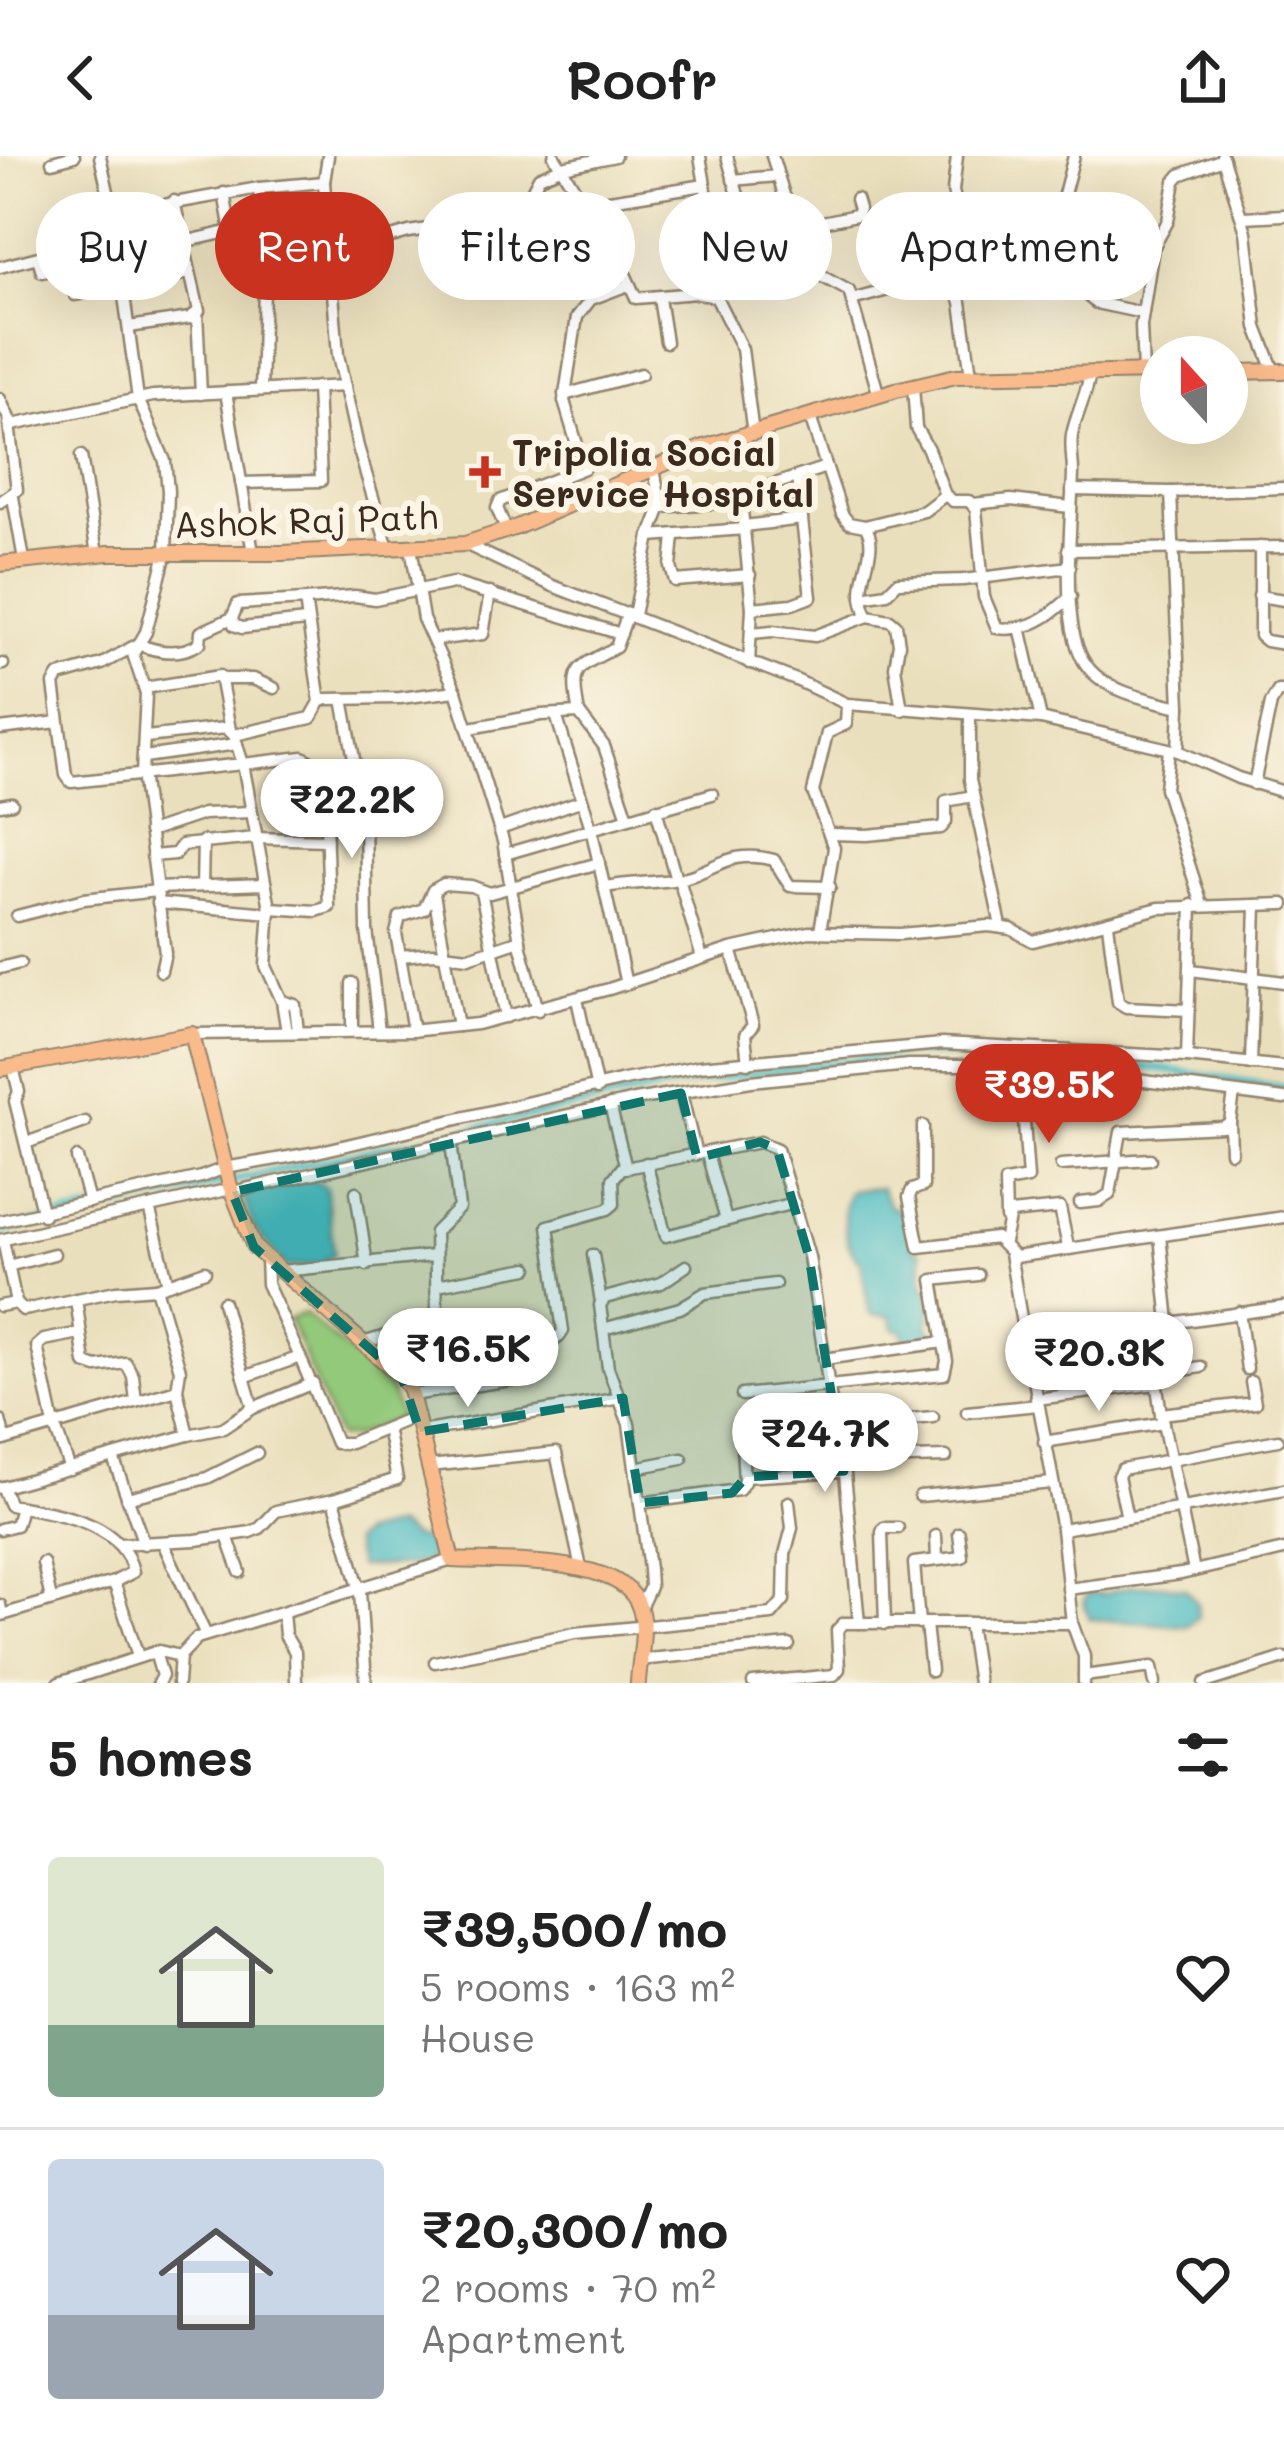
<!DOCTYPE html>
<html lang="en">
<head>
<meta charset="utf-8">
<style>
  :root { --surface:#fff; --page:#f6f6f6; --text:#222; --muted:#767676; --line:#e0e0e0; --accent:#c8321e }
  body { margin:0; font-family:Mali,sans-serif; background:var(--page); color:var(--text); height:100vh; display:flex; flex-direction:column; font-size:45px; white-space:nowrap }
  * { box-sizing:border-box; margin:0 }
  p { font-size:39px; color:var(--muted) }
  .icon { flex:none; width:66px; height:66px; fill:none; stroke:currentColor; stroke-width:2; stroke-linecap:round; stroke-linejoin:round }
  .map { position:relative; height:1527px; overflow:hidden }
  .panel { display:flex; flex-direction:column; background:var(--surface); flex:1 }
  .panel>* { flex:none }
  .guide { position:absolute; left:36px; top:36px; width:1212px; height:108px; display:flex; gap:24px }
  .needle { width:78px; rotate:339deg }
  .tools { position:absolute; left:1140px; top:180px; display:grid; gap:24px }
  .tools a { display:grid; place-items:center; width:108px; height:108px; border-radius:50%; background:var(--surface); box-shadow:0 12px 48px #0002; font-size:60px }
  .price { position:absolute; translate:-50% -102px; padding:0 27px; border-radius:42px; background:#fff; color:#222; font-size:39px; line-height:78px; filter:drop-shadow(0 3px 6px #0008) }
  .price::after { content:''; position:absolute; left:50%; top:72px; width:36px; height:27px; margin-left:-18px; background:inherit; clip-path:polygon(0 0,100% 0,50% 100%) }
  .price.active { background:var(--accent); color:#fff }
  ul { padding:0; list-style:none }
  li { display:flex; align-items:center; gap:36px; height:300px; padding:0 48px }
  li+li { border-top:3px solid var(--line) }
  li span { display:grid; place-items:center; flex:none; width:336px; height:240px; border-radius:12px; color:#555 }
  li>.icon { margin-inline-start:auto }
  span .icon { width:144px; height:144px; fill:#fffc; stroke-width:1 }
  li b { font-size:51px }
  h2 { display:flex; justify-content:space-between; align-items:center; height:144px; padding:0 48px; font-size:51px }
  .chip { padding:0 42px; border-radius:54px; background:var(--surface); box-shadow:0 12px 48px #0002; font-size:42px; line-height:108px }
  .chip.active { background:var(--accent); color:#fff }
  header { display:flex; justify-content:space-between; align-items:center; height:156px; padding:0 48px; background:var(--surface); font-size:54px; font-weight:600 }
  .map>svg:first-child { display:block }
  .green { fill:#93c97a; stroke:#677a4c; stroke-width:3 }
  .water { fill:#4cbbc2; stroke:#447270; stroke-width:3 }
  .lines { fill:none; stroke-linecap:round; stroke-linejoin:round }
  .canal { stroke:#4cbbc2; stroke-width:8 }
  .minor-casing { stroke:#92846d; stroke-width:15 }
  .major-casing { stroke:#92846d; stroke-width:18 }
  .minor { stroke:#fff; stroke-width:10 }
  .major { stroke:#fabb8c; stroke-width:14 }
  .marked { fill:#0f766e; fill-opacity:0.2; stroke:#0f766e; stroke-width:9; stroke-dasharray:24 15; stroke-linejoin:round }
  .poi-dot { fill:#c8321e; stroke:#fcf5e5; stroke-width:4.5 }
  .labels { text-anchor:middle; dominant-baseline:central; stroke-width:12; stroke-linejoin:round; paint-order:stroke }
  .poi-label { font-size:36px; font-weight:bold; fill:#3b2a1e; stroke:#fcf5e5; text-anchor:start }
  .street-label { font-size:36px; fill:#3b2a1e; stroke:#fcf5e5 }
</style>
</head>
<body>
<header><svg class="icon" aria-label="back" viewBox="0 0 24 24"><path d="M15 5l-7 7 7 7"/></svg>Roofr<svg class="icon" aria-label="share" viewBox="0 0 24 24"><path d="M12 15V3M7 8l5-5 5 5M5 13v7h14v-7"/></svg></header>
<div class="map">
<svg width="1284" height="1527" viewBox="0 0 1284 1527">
  <rect width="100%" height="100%" fill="#fcf5e5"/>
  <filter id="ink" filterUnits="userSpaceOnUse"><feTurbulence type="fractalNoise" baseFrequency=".00833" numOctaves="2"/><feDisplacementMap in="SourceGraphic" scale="24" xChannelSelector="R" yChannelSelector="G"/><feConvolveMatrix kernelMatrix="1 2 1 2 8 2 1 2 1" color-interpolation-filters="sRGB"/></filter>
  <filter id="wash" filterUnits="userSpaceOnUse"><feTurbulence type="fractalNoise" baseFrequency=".004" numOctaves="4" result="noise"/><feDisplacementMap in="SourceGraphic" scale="48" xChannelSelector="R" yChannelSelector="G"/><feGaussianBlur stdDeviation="2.7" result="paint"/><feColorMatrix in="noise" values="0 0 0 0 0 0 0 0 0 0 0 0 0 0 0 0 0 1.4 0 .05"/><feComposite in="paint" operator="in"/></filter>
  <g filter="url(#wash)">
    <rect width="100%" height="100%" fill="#eadfbc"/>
    <polygon class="green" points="304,1157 389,1232 400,1261 353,1281 338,1281 289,1163"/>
    <g class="water">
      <polygon points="308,1022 326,1031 334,1098 320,1108 286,1111 254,1072 244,1042 250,1035"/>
      <path d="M881,1032L890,1052H905L913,1071V1092L921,1096L923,1128C934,1140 932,1155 928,1170L933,1178L927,1185L905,1186L903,1176L894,1172L891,1160L873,1159L869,1155L861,1106C843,1092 840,1054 850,1034Z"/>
      <path d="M397,1370L412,1381L432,1385L433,1396L426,1407C403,1412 381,1409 358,1411L353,1386L362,1378Z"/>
      <polygon points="1162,1429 1186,1433 1197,1447 1198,1461 1187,1470 1090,1463 1084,1446 1088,1437 1106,1438 1130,1430"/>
    </g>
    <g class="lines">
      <polyline class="canal" points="0,1075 678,928 909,896 1147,911 1284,932"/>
    </g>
  </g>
  <g filter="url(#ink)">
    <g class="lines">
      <g class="minor-casing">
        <g id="minor">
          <polyline points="100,0 113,58"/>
          <polyline points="328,0 324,26 338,199 358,291 388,392"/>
          <polyline points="554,0 617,100 636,142 696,137 716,141 742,193 753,278"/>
          <polyline points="700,0 711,63"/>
          <polyline points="727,0 738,39 752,62 772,112 790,117 817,113"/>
          <polyline points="772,0 784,39 817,113 823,121 849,135 879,240"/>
          <polyline points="957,0 953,35 963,78 946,82 942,93 961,146 971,219"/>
          <polyline points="1222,0 1246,76 1257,171 1274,215"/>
          <polyline points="52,6 74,0"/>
          <polyline points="733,24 778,20"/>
          <polyline points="259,32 265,98 261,234"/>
          <polyline points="584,48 705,29"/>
          <polyline points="1243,61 1284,59"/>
          <path d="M1057,65L1092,72H1122C1133,80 1146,78 1155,87"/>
          <polyline points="1053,67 1062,129"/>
          <polyline points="799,71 856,59 859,53 856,43"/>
          <polyline points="963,78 1057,65 1074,0"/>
          <polyline points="184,86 231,75 224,37"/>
          <polyline points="331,98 409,76 520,58 539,21 563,11 615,0"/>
          <polyline points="0,111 38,101 42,116 68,111 75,139 190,117"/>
          <polyline points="265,127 332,117"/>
          <polyline points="955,130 1031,124 1078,132 1096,147 1143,157"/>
          <polyline points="659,142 666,186"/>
          <polyline points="852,144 920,125 952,123"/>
          <polyline points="197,157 201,238"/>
          <polyline points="129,171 190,162 199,155 174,45"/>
          <polyline points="1143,216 1141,170 1153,92 1168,65 1175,25 1180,19 1223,3"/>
          <path d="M1090,217C1087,239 1076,258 1072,279C1070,292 1073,304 1073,317C1072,363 1058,473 1087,510C1106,536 1150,544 1180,551"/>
          <path d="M913,230L916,272L928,293L945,339L953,345H969L976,353L984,441L997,472C1028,476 1050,461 1071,440"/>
          <polyline points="226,236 253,397"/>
          <polyline points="564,239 641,218"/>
          <polyline points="0,243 12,269 153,240 345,230"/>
          <path d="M810,261L842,358L849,367L865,370C883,396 849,427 868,460L890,464L896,469L899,488L895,511L902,554"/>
          <polyline points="81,300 97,398"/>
          <polyline points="241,327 321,325 317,231"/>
          <polyline points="1072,334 1171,336 1180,551 1178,595"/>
          <polyline points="1171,336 1284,332"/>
          <polyline points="13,341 24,404"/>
          <polyline points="0,346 17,334 9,268"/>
          <polyline points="973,348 1011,344 1070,351"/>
          <polyline points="661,351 741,345"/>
          <polyline points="744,370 802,363"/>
          <polyline points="865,370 924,355 945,339"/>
          <polyline points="506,374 497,352 500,345 584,312 564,245 577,161 591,143 628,129"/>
          <polyline points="650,380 745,373"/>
          <polyline points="674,380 671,411 675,425 750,419"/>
          <polyline points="465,388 553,430 796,524 847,548 1041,563 1178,595 1238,622 1284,636"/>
          <polyline points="411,391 423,463 456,535 503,685 521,791 538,854"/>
          <polyline points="1260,391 1260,480 1266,485 1284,488"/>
          <polyline points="1068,394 1284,391"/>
          <polyline points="1259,440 1284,444"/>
          <polyline points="862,441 887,437 898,426 963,424 1070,411"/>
          <polyline points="305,444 355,440 375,443 453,427 621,478"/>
          <polyline points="752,452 792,448 811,441 797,321"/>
          <polyline points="634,459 650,380 661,351 654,313"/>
          <polyline points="232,462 234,469 242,472 306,465"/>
          <polyline points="1020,471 1041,563"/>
          <polyline points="752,477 772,475 815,480 868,460"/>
          <polyline points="433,484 483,478 490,437"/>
          <polyline points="749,507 752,452 741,345 751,336 826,311"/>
          <polyline points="0,509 3,508"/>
          <polyline points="222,523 253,523 274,532"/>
          <polyline points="144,532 220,520 230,574"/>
          <polyline points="343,543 365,663 367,774 379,875"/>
          <path d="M579,557C569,507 578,513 616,491L628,457"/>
          <polyline points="556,559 591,672 626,828"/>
          <polyline points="970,559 970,624 1001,770"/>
          <polyline points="470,572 541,559 579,557 604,590 628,661"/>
          <polyline points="0,573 58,566"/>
          <polyline points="234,579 311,562 320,546 327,543 400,542 456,535"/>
          <polyline points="146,581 225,572 234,579 243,608 303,601 310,605 326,665 329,751 316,755 270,752"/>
          <polyline points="1169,594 1165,632 1202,749"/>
          <polyline points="144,601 237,588"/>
          <polyline points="1254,628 1271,547 1278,535 1284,535"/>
          <polyline points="0,649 12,647"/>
          <polyline points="656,653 676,723"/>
          <polyline points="500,673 580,645"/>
          <polyline points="149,676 203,658 251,656"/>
          <polyline points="831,678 867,679 941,672 946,666 946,645 973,640"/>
          <polyline points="505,698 712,638"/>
          <polyline points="152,700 175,698 182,689 256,682 327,684"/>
          <polyline points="679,723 702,802"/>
          <polyline points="202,730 203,685"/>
          <path d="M605,731C628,727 650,727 672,724C711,720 725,691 774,704L790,730L830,731"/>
          <polyline points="156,732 265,728"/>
          <polyline points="481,735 506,861"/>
          <polyline points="434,738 458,870"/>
          <polyline points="158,747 270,757"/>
          <polyline points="17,760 84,743 157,735"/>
          <polyline points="1108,768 1118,846 1126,851 1189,854"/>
          <polyline points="820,775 834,692 813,636 827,577 846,568 847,548"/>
          <polyline points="731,793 753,869 745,879 748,907"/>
          <polyline points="400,800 433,797 469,801 520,784"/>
          <polyline points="0,812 20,807"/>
          <polyline points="1191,814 1284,826"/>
          <polyline points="161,815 165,797 142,617 146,538 133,498 146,476 166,397 168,335 165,305 138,243 113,58 259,32 324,26"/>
          <polyline points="352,827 352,875"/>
          <polyline points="577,843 597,933"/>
          <polyline points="282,845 295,849 298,876"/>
          <polyline points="413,875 396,777 400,761 424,753 433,734 444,728 471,730 490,737 599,707"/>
          <path d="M287,876L282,845L266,810L270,752L243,608L71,626L66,619L54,528L59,520L102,508L138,488C159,497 180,500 200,487L201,476L232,462L238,448L305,444L320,546"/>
          <polyline points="192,878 410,875 477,868 609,833 731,793 809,776 900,778 989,770 1011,773 1033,785 1159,752 1284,748"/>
          <polyline points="1187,901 1192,749"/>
          <polyline points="1251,908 1256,749"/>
          <polyline points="13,911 19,936 15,945 43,1059"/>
          <polyline points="681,937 696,999"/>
          <polyline points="1230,966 1231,996"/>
          <polyline points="923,970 923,1030 912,1034 909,1041 919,1091 996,1082 1015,1101 1284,1061"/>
          <polyline points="26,987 85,966"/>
          <polyline points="707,998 726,1064"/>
          <polyline points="77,1002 89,1046"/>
          <polyline points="646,1007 666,1080 794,1047"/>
          <polyline points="1061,1009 1150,1003"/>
          <polyline points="625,1012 760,986 777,993 809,1101 840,1304 845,1318 859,1467"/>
          <polyline points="232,1036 634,944 751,925 909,909 1020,909 1284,943"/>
          <polyline points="356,1036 367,1109"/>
          <polyline points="1080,1047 1099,1045 1110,1038 1121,976 1223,971 1230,966 1234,937"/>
          <polyline points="1006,1062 1005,1026 1028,1022 1020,909"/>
          <polyline points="0,1065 201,1021 225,1012 317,996 624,924 699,910 942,888 1187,901 1284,911"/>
          <polyline points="1160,1080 1169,1166"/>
          <polyline points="0,1084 231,1033"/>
          <polyline points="3,1084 16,1147"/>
          <polyline points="1004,1086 1010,1057 1060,1052 1068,1091"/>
          <polyline points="1010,1098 1026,1191"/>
          <polyline points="593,1099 601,1146"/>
          <polyline points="8,1110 54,1098"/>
          <polyline points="281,1115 434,1100"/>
          <polyline points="168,1128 205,1115"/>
          <polyline points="437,1129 528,1112"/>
          <polyline points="76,1143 85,1207 97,1211 126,1207 133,1220 136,1245"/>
          <polyline points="223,1146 244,1221 300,1201 267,1128 266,1101"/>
          <polyline points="0,1150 16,1147 23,1154 29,1153 116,1135 156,1132"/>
          <polyline points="1239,1156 1247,1213"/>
          <polyline points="1148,1169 1161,1258 1255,1247 1251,1226"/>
          <polyline points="603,1173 680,1152 705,1137 775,1128"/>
          <polyline points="363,1187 424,1168 437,1157 435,1076 459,1052 451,986"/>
          <polyline points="300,1201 336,1287 350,1287 416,1260"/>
          <polyline points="824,1203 944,1186"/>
          <polyline points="395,1215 468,1190 559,1181 563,1175 548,1070 608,1053 614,1048 613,1023 625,1008 610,949"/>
          <polyline points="1155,1219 1201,1211"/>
          <polyline points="244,1221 253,1252 313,1227"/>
          <polyline points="411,1239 518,1223"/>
          <polyline points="742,1239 944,1218 947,1205 933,1124 978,1119"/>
          <polyline points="1036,1243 1156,1228"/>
          <polyline points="967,1256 1038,1249"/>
          <polyline points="1161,1258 1194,1415"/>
          <polyline points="0,1264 5,1284"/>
          <polyline points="835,1270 933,1261"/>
          <polyline points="420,1276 621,1242"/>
          <polyline points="188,1279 223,1272 253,1252"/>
          <polyline points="0,1285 177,1234"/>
          <polyline points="1044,1286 1163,1267"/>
          <polyline points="113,1301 144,1388"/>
          <polyline points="840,1304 946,1301"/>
          <polyline points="429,1310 556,1297 581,1412"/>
          <polyline points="635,1312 682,1303"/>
          <polyline points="70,1313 54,1269 37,1190 44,1184 80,1177"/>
          <polyline points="744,1321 844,1315"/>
          <polyline points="0,1332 188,1279 177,1234 180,1214 156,1132 168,1128 149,1051"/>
          <polyline points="920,1340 1052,1327"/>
          <polyline points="127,1342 207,1322 257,1297"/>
          <polyline points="334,1343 360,1435 366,1527"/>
          <polyline points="640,1347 739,1334 744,1326 741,1271 795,1262"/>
          <polyline points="1127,1362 1284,1334"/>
          <polyline points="0,1373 16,1369 21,1351"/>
          <polyline points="1062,1373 1127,1362 1118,1320 1122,1313 1278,1284"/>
          <polyline points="227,1380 240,1416"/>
          <polyline points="936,1380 937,1403"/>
          <polyline points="163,1387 206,1479"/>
          <polyline points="118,1388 196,1384 251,1376 260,1372 276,1355 334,1343 397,1323 387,1272"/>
          <polyline points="43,1407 51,1443"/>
          <polyline points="114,1426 138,1500"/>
          <polyline points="1068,1433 1181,1418 1284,1394"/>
          <path d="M0,1449L2,1459L114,1426L133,1416C122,1364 53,1357 10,1349L2,1331"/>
          <polyline points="640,1452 650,1431 649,1413 629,1268 608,1212 600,1149 605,1142 661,1127 686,1110"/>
          <polyline points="283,1457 285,1479 295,1496 296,1527"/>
          <polyline points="969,1467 978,1527"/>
          <polyline points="885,1468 882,1376 884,1372 898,1372"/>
          <polyline points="919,1468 914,1407 962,1401 959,1377"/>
          <polyline points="926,1468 931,1515"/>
          <polyline points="155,1496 162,1520 158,1527"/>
          <polyline points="639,1504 789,1489"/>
          <polyline points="435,1506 575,1477 772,1458 784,1444 785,1398 792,1372 789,1346"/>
          <polyline points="1084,1520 1152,1511 1155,1527"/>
          <polyline points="59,1527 159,1495 180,1500"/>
          <polyline points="178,1527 180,1500 197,1482 452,1404"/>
          <polyline points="753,1527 834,1519 839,1513 837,1474 844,1467 1072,1467"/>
          <polyline points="1084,1527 1084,1500 1072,1467 1062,1373 1027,1187 1284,1151"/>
          <polyline points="1205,1527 1284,1502"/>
        </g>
      </g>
      <g class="major-casing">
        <g id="major">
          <polyline points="1227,216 1284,215"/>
          <polyline points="0,408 108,397 282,397 465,388 517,371 701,292 896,234 956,220 1161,216"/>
          <path d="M0,913L192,878L230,1030L254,1091L402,1221L410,1234L452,1404C498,1407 626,1398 640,1453C647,1476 639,1503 638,1527"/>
        </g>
      </g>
      <use href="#minor" class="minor"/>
      <use href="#major" class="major"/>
    </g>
  </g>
  <path class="marked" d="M681,937L697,1002L760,986L777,993L809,1101L844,1315L746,1321L732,1337L640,1347L623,1242L420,1276L402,1221L254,1091L232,1036Z"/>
  <path class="poi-dot" d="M479 298h12v12h12v12h-12v12h-12v-12h-12v-12h12z"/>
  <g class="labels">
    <g class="poi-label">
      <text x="512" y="295">Tripolia Social<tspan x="512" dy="41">Service Hospital</tspan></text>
    </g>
    <g class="street-label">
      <text transform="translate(306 363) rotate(-2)">Ashok Raj Path</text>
    </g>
  </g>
</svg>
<div class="tools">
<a><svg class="needle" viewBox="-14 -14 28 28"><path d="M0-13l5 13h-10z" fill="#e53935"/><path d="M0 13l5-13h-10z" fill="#767676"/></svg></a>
</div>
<b class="price" style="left:352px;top:705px">₹22.2K</b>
<b class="price active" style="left:1049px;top:990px">₹39.5K</b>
<b class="price" style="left:468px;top:1254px">₹16.5K</b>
<b class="price" style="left:1099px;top:1258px">₹20.3K</b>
<b class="price" style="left:825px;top:1339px">₹24.7K</b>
<div class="guide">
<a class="chip">Buy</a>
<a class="chip active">Rent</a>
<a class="chip">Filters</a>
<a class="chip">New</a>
<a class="chip">Apartment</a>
</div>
</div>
<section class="panel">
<h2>5 homes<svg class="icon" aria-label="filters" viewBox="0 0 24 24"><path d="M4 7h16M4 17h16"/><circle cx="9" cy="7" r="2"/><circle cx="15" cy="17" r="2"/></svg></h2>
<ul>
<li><span style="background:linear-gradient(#dfe7d0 70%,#7fa58c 0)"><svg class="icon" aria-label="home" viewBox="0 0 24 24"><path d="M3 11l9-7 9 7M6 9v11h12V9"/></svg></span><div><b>₹39,500/mo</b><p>5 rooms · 163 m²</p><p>House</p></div><svg class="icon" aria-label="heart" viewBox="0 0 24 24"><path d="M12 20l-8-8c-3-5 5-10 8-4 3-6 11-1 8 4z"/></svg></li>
<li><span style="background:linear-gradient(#c9d6e8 65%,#9aa5b1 0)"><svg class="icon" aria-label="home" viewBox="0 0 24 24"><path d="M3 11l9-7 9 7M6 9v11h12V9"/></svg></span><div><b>₹20,300/mo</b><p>2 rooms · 70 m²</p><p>Apartment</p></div><svg class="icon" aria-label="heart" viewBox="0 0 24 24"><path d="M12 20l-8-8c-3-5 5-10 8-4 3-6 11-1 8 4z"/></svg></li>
</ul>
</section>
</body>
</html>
